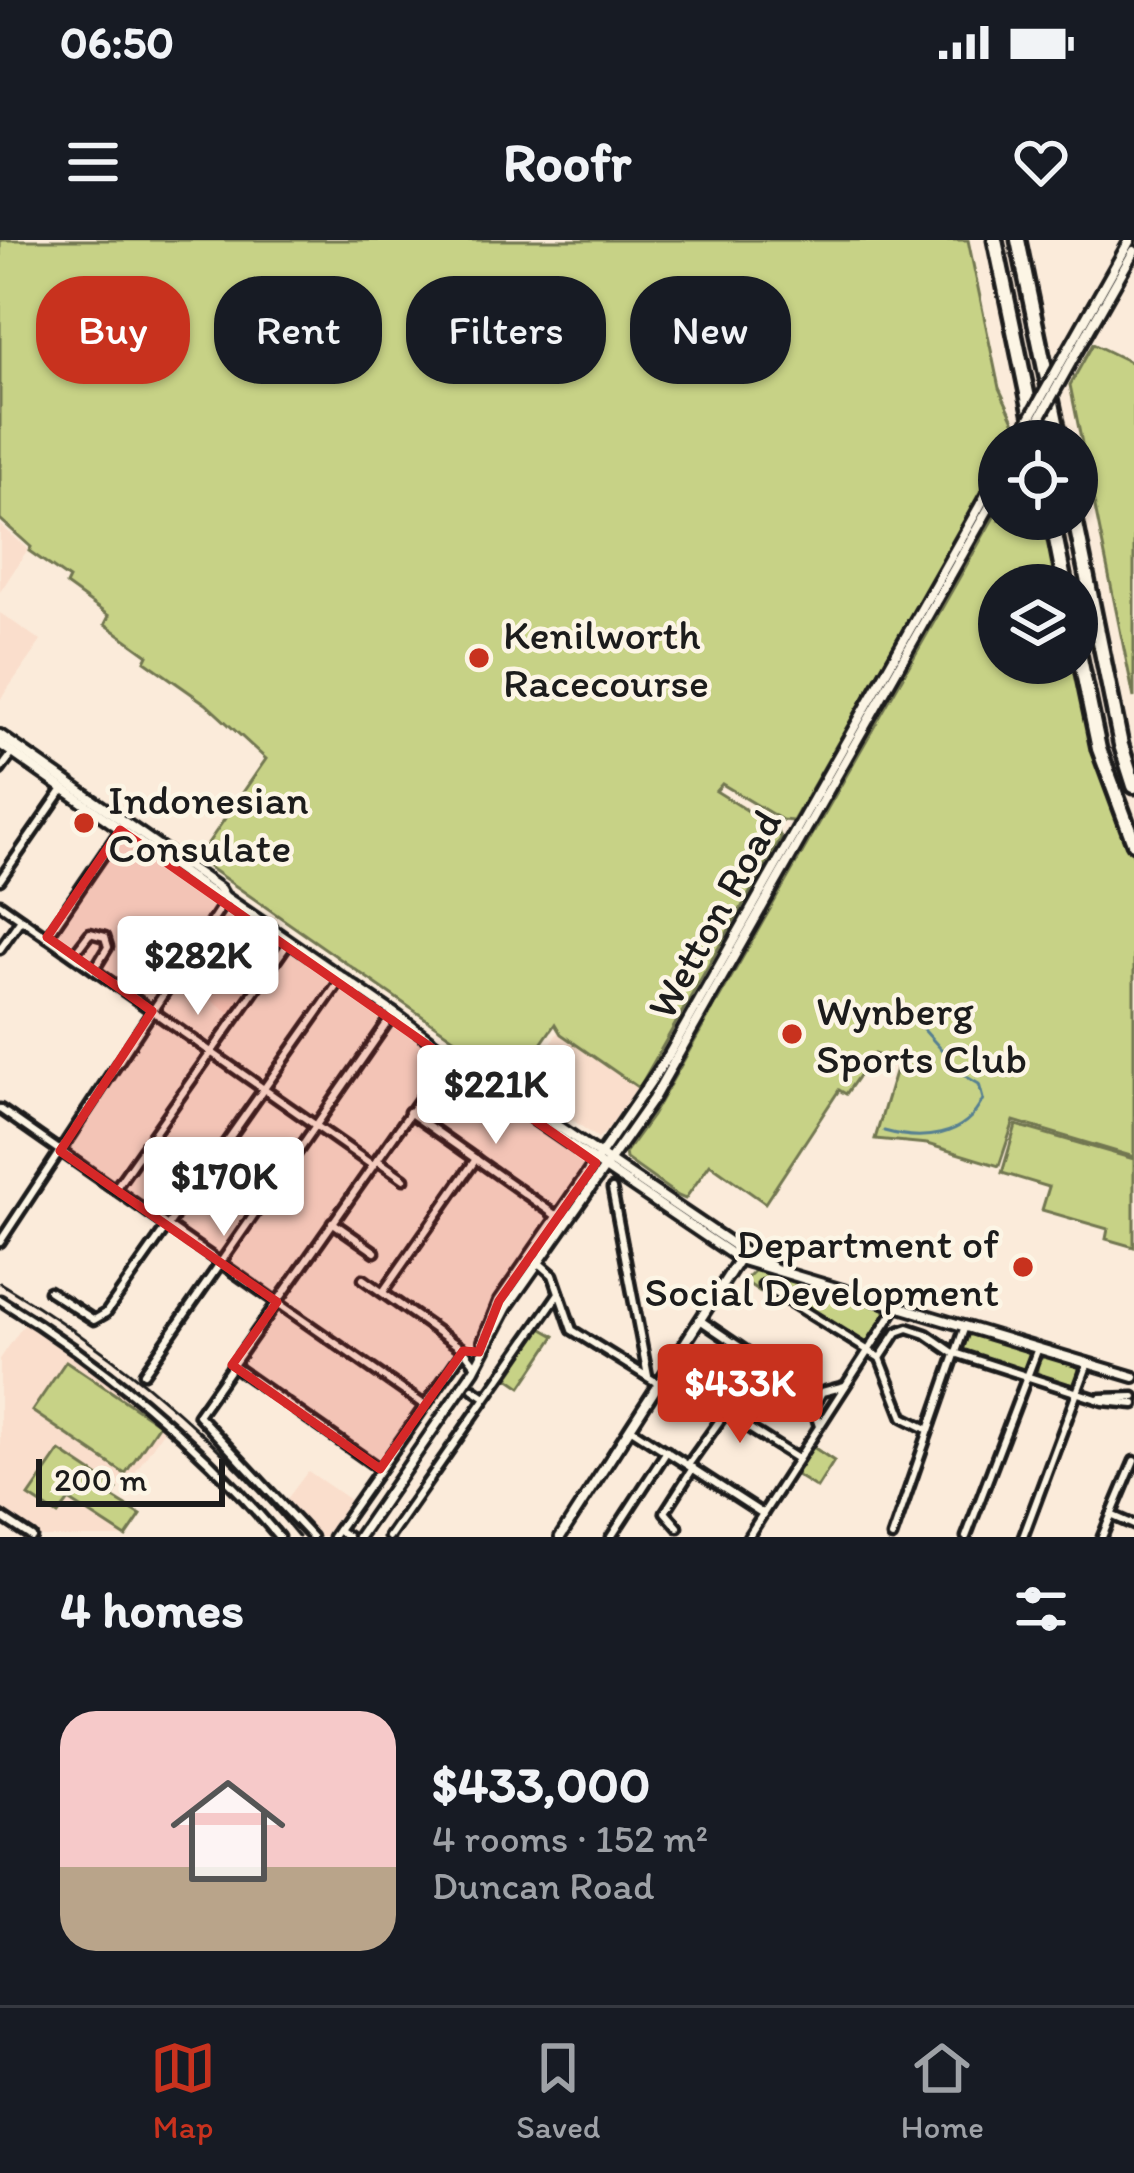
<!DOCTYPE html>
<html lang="en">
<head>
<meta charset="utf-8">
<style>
  :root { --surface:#171b24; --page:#242831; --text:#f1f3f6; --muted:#9ea1a6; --line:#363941; --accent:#c8321e }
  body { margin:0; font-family:Itim,sans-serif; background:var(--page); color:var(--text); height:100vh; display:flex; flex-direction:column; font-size:45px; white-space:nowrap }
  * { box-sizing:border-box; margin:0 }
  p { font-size:39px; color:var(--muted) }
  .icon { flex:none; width:66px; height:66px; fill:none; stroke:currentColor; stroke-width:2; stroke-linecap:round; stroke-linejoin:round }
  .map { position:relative; height:1297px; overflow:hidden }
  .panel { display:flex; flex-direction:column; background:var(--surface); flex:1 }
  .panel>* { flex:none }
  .top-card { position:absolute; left:36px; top:36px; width:1062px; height:108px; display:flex; gap:24px }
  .tools { position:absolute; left:978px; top:180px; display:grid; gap:24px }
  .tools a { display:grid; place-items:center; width:120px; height:120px; border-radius:50%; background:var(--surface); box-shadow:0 3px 9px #0004; font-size:60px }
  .scale { position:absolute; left:36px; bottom:30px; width:189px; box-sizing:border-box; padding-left:12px; border:6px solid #1c1c1c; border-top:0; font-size:33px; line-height:42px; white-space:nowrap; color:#1c1c1c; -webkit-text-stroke:9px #fcf5e5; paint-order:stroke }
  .price { position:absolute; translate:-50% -102px; padding:0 27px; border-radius:12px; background:#fff; color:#222; font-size:39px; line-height:78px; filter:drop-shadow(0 3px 6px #0008) }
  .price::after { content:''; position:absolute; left:50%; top:72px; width:36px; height:27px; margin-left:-18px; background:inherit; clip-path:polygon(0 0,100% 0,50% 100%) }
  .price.current { background:var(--accent); color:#fff }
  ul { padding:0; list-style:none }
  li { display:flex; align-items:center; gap:36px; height:300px; padding:0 60px }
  li span { display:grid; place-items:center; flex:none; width:336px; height:240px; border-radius:36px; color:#555 }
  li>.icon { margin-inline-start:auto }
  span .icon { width:144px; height:144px; fill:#fffc; stroke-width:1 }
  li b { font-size:51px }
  h2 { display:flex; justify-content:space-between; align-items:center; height:144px; padding:0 60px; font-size:51px }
  .tag { padding:0 42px; border-radius:48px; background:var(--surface); box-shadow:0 3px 9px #0004; font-size:42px; line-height:108px }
  .tag.current { background:var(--accent); color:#fff }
  .status { display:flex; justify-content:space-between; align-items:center; height:84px; padding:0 60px; background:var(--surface); direction:ltr }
  .status svg { height:33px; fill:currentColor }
  header { display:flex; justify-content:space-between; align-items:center; height:156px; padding:0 60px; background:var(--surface); font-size:54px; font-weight:800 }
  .tabs { display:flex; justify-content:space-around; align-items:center; height:168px; border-top:3px solid var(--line); background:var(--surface); font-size:33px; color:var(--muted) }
  .tabs a { display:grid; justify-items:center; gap:6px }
  .tabs .current { color:var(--accent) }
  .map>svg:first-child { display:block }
  .built { fill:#fadecc }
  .green { fill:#c7d286; stroke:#727751; stroke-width:3 }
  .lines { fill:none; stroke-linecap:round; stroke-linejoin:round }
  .stream { stroke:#578091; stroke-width:3 }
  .minor-casing { stroke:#1c1c1c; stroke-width:15 }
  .tertiary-casing { stroke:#1c1c1c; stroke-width:16 }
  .secondary-casing { stroke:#1c1c1c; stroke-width:16 }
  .motorway-casing { stroke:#1c1c1c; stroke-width:21 }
  .minor { stroke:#fcf5e5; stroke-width:6 }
  .tertiary { stroke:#fcf5e5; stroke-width:8 }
  .secondary { stroke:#fcf5e5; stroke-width:8 }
  .motorway { stroke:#fcf5e5; stroke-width:12 }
  .rail { stroke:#1c1c1c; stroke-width:3 }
  .secondary-bridge-casing { stroke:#1c1c1c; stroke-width:16; stroke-linecap:butt }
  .secondary-bridge { stroke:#fcf5e5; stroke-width:8 }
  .marked { fill:#d62828; fill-opacity:0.2; stroke:#d62828; stroke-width:9; stroke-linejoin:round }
  .poi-dot { fill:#c8321e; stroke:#fcf5e5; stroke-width:4.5 }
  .labels { text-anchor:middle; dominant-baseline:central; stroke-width:9; stroke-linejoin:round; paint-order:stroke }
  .poi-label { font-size:42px; fill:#1c1c1c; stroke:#fcf5e5; text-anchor:start }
  .street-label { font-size:42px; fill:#1c1c1c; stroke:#fcf5e5 }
</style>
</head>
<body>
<div class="status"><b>06:50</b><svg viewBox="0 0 49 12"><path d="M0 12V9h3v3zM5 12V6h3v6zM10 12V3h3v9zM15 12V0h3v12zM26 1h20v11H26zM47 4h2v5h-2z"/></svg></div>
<header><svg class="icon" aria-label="menu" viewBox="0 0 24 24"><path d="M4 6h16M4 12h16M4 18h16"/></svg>Roofr<svg class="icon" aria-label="heart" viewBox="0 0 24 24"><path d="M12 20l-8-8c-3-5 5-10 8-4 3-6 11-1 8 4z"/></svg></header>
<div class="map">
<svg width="1134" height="1297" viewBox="0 0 1134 1297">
  <rect width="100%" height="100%" fill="#fbebda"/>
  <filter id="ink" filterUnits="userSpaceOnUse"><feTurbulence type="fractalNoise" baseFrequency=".00833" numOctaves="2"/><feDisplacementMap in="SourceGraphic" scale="24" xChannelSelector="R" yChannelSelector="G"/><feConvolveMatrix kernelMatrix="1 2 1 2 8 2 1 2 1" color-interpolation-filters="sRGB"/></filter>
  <g filter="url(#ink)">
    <g class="built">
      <polygon points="0,285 28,309 0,352"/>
      <polygon points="0,373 41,401 0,460"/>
      <polygon points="226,677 272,709 273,717 233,775 180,737 218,679"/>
      <polygon points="558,792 637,847 606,892 598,898 524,846"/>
      <polygon points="27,1080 166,1187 127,1244 122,1242 113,1256 142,1276 128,1297 41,1297 0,1270 0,1119"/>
      <polygon points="308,1231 350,1260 324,1297 319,1297 287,1259"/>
    </g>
    <g class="green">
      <polygon points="0,0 968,0 999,148 1018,189 1011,201 999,201 999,221 793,581 782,580 722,544 716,551 777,589 781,598 639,848 561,794 555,784 515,841 197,619 266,519 206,464 145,421 148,415 105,384 109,376 66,345 69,339 29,311 31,307 0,279"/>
      <polygon points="1093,104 1134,124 1134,458 1070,145"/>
      <polygon points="999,268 999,279 1046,279 1059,345 999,345 999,423 1074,423 1096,520 1134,617 1134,917 1014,881 999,926 927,904 875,899 898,822 874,814 846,854 839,850 765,963 710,924 685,959 678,956 626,919 625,913 652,876"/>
      <polygon points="1016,885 1134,919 1134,1007 1106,999 1108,989 1042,970 1049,947 1002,933"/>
      <polygon points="755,1030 884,1069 886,1075 866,1106 766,1040 759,1043 759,1051 744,1041"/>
      <polygon points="541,1088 555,1096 521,1147 508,1138"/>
      <polygon points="972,1094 1027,1111 1032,1118 1027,1128 1019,1130 965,1113 963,1108 968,1095"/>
      <polygon points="1045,1116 1079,1127 1077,1143 1068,1146 1037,1135 1037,1121"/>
      <polygon points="66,1121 159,1184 125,1234 32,1171"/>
      <polygon points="810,1205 834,1221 817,1248 793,1233"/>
      <polygon points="60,1211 117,1249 112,1257 141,1275 126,1297 69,1260 58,1275 29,1256"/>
    </g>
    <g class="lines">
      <path class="stream" d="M884,891C920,901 965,899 983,859L979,844L965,836L909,773"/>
      <g class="minor-casing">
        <g id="minor">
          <polyline points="0,530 12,514"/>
          <polyline points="0,640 63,549"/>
          <polyline points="0,664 372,925"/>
          <polyline points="47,697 123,586"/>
          <polyline points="0,709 21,679"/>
          <polyline points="73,715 90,693 105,697 108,707 94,730"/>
          <polyline points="0,869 424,1165"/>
          <polyline points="409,872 558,977"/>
          <polyline points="377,920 404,939"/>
          <polyline points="115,949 289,702"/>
          <polyline points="612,949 648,1136"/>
          <polyline points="332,982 375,1012"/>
          <polyline points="0,1002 227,658"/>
          <polyline points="530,1015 553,1035 572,1090 659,1144"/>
          <polyline points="363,1039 464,1110 474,1123"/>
          <polyline points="763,1045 880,1118 903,1177 929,1190"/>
          <polyline points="49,1051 94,1080 106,1073 342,738"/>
          <polyline points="383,1052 476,919"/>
          <path d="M0,1060C106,1125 199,1203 279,1297"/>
          <polyline points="700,1080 768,1126"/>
          <polyline points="880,1118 897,1092 908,1088 926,1094 952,1112 1103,1161 1134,1164"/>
          <polyline points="232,1125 380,1229"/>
          <polyline points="144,1133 394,773"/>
          <polyline points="473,1149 485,1157"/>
          <polyline points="1100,1158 1134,1157"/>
          <polyline points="819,1186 813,1168 822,1152 845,1146"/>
          <polyline points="630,1188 763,1274"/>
          <polyline points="688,1225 725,1173 798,1219"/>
          <polyline points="1111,1275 1134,1285"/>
          <polyline points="0,1276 32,1297"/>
          <polyline points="678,1287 665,1272 693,1228"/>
          <polyline points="338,1290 348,1297"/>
          <polyline points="312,1297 198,1175 450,816"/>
          <polyline points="333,1297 464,1110"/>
          <polyline points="389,1297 559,1053"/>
          <polyline points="611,1297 667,1211"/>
          <polyline points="748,1297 897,1066"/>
          <polyline points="892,1297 965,1086"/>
          <polyline points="966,1297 1038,1108"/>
          <polyline points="1023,1297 1088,1123"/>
          <polyline points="1102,1297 1134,1221"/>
        </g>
      </g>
      <g class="tertiary-casing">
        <polyline id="tertiary" points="560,1297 741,1016"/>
      </g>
      <g class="secondary-casing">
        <g id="secondary">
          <polyline points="1068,110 1130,0"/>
          <polyline points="1075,115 1134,11"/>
          <polyline points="0,495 220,649 224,656 398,776 536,881 739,1019 1134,1137"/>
          <polyline points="0,504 214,655 224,656"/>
          <polyline points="457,818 744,1012 780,1031"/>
          <polyline points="483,1101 499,1061 667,818 999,232"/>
          <polyline points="359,1297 474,1130 507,1067 653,859 999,250"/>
        </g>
      </g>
      <g class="motorway-casing">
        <g id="motorway">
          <polyline points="995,0 1037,201"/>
          <polyline points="1018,0 1060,201"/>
          <polyline points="1052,279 1065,345"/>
          <polyline points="1075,279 1121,505 1134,546"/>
          <polyline points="1077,404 1099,509 1134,603"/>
        </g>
      </g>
      <use href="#minor" class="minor"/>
      <use href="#tertiary" class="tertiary"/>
      <use href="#secondary" class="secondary"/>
      <use href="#motorway" class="motorway"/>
      <path class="rail" d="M0,1043C114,1111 214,1194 299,1297"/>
      <g class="secondary-bridge-casing">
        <g id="secondary-bridge">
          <polyline points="1017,201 1068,110"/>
          <polyline points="1027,201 1075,115"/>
        </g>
      </g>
      <use href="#secondary-bridge" class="secondary-bridge"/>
    </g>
  </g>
  <path class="marked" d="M120,590L596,923L499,1061L479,1112L463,1111L380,1229L232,1125L277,1062L60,911L152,771L47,697Z"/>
  <g class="poi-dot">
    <circle cx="479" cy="418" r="12"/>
    <circle cx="84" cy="583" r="12"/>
    <circle cx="792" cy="794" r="12"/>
    <circle cx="1023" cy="1027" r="12"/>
  </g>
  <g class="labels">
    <g class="poi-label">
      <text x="503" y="394">Kenilworth<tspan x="503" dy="48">Racecourse</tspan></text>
      <text x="108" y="559">Indonesian<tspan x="108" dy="48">Consulate</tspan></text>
      <text x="816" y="770">Wynberg<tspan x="816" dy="48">Sports Club</tspan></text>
      <text x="999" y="1003" text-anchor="end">Department of<tspan x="999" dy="48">Social Development</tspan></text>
    </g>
    <g class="street-label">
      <text transform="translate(714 674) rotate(-61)">Wetton Road</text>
    </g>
  </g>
</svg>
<div class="tools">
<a><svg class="icon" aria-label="locate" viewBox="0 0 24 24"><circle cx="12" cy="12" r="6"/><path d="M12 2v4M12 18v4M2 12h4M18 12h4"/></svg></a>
<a><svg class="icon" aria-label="layers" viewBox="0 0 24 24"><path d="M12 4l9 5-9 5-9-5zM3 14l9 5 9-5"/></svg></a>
</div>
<div class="scale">200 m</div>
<b class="price" style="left:198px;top:778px">$282K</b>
<b class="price" style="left:496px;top:907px">$221K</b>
<b class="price" style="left:224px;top:999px">$170K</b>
<b class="price current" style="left:740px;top:1206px">$433K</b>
<div class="top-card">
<a class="tag current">Buy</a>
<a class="tag">Rent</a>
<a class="tag">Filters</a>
<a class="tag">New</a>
</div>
</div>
<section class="panel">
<h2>4 homes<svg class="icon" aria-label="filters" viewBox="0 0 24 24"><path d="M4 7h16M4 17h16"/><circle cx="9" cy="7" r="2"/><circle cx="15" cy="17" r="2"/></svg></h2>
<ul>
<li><span style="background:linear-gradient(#f6c9c9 65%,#b9a48a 0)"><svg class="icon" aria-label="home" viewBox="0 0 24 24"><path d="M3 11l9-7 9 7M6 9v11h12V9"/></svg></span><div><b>$433,000</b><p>4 rooms · 152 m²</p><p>Duncan Road</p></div></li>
</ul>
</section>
<nav class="tabs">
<a class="current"><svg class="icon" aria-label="map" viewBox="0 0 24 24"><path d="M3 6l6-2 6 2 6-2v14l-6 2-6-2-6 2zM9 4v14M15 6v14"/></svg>Map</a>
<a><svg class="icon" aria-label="saved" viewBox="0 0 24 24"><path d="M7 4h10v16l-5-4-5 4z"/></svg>Saved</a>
<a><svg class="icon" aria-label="home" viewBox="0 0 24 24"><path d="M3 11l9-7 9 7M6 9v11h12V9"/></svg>Home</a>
</nav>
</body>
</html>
